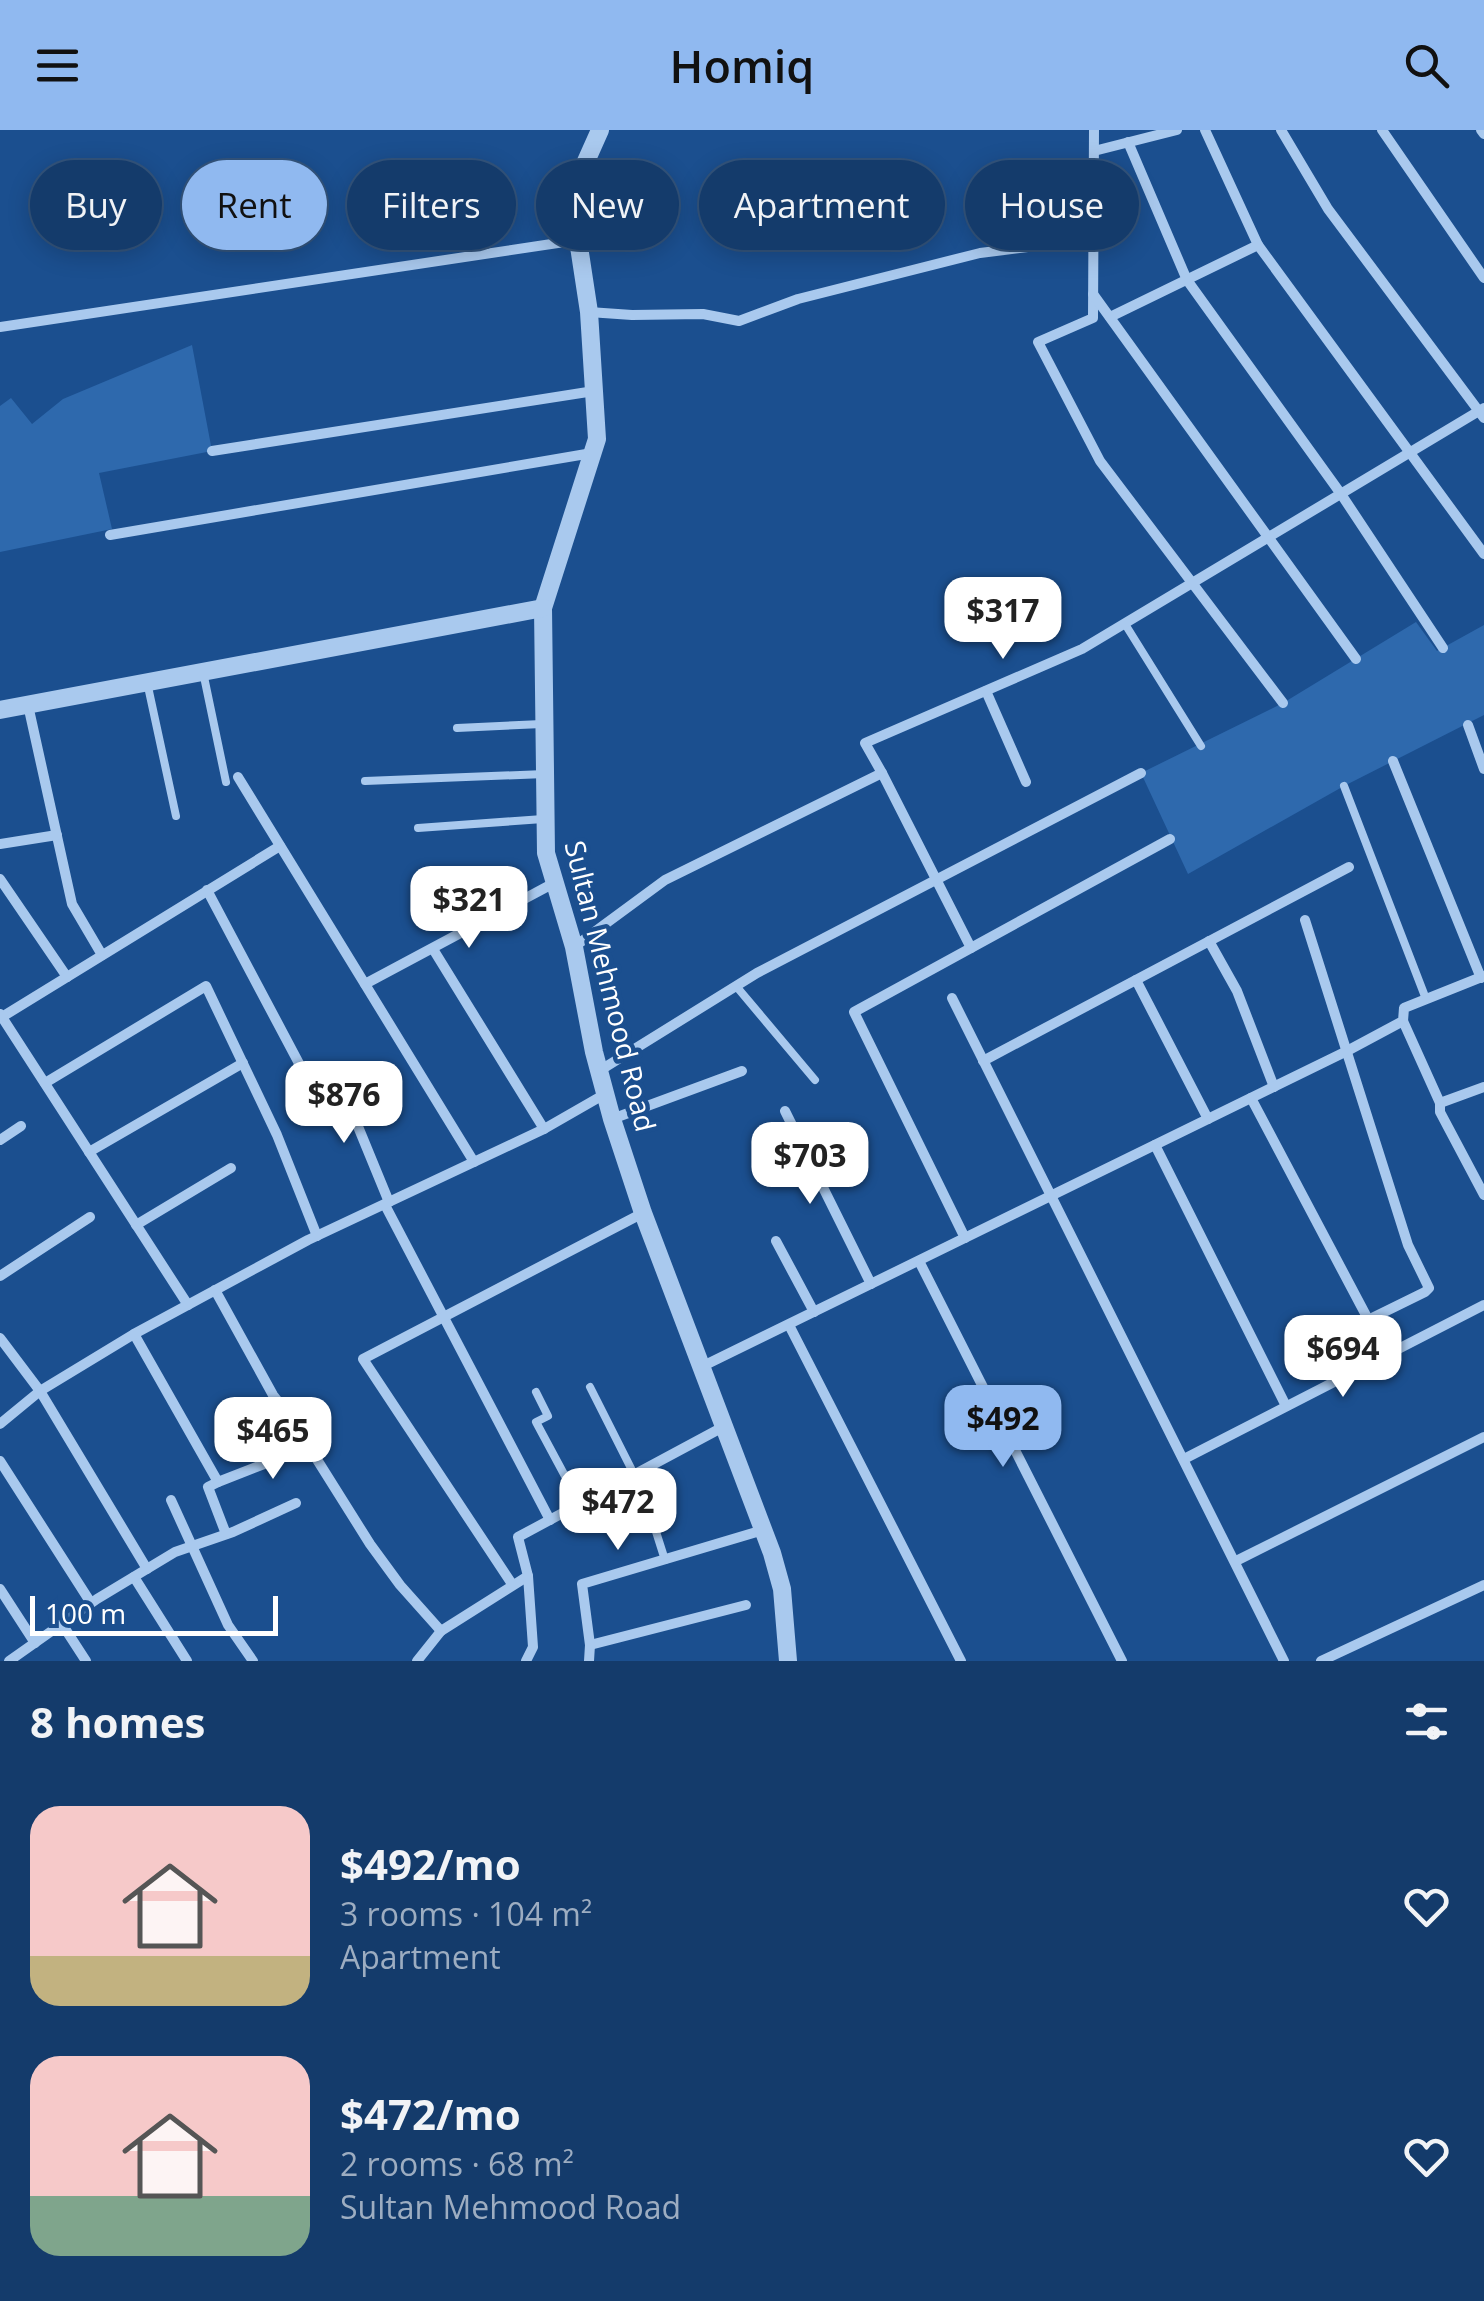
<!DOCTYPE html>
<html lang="en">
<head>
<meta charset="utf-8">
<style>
  :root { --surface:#143b6b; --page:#214673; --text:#f1f3f6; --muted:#9dadc1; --line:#33557e; --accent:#90b9f0 }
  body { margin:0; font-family:"Open Sans",sans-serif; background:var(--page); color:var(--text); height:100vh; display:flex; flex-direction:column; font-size:38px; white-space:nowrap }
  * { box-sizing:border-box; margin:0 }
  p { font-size:32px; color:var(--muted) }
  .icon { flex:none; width:55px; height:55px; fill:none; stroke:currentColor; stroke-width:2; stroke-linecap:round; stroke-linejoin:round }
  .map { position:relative; height:1531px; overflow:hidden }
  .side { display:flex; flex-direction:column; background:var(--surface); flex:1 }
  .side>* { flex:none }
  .top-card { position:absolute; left:30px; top:30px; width:1425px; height:90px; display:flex; gap:20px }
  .scale { position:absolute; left:30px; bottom:25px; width:248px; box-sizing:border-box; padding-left:10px; border:5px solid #fff; border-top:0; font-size:28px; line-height:35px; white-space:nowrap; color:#fff; -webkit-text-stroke:8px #1b4f8f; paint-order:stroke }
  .price { position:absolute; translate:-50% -85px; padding:0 22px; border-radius:20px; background:#fff; color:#222; font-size:32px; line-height:65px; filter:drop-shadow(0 2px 5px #0008) }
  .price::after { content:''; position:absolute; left:50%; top:60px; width:30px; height:22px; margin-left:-15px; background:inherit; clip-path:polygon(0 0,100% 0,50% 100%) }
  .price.on { background:var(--accent); color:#111 }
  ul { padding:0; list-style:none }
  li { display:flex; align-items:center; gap:30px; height:250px; padding:0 30px }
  li span { display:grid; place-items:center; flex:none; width:280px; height:200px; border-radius:30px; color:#555 }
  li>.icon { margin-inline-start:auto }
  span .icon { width:120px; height:120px; fill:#fffc; stroke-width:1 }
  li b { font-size:42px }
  h2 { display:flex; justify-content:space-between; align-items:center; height:120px; padding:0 30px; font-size:42px }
  .chip { padding:0 35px; border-radius:45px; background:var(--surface); box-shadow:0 5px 25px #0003,0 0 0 2px var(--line); font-size:35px; line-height:90px }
  .chip.on { background:var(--accent); color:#111 }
  header { display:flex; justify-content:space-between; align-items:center; height:130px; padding:0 30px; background:var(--accent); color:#111; font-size:45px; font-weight:600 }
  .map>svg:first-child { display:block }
  .green { fill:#2e69ad }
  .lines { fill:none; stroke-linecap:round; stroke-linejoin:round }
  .service { stroke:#a9c9ee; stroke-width:8 }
  .minor { stroke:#a9c9ee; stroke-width:10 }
  .tertiary { stroke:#a9c9ee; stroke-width:18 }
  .labels { text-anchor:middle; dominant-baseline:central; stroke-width:9; stroke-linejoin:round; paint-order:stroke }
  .street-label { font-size:28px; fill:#fff; stroke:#1b4f8f }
</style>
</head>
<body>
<header><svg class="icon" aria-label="menu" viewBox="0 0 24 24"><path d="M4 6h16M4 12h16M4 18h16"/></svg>Homiq<svg class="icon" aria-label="search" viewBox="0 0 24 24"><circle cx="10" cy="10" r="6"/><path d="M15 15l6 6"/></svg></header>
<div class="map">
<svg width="1484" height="1531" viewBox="0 0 1484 1531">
  <rect width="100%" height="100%" fill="#1b4f8f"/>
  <g class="green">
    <polygon points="192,215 212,321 99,343 112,399 0,422 0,276 11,268 32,294 63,269"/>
    <polygon points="1416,492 1437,521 1484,495 1484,585 1344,656 1188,744 1141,643 1283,573"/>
  </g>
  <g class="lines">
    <g class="service">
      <polyline points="1125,494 1201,616"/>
      <polyline points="203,542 226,652"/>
      <polyline points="147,552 176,686"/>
      <polyline points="457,598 542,594"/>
      <polyline points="365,651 545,644"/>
      <polyline points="1344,656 1426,869"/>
      <polyline points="418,698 543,689"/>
      <polyline points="736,856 815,950"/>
      <polyline points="590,1257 644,1364 665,1430"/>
      <polyline points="536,1262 548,1286 536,1292 580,1374"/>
    </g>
    <g class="minor">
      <polyline points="1094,0 1093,188 1038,212 1100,331 1283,573"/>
      <polyline points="1281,0 1328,79 1484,288"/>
      <polyline points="1382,0 1484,148"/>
      <polyline points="1481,0 1484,4"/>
      <polyline points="1128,12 1187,150 1341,364 1443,518"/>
      <polyline points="1094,21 1177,0"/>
      <polyline points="1258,115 1484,424"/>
      <polyline points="1093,164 1356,529"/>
      <polyline points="589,182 632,185 703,184 739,191 798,169 980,123 1093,109"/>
      <polyline points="1110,187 1258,115 1205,0"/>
      <polyline points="0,197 578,110"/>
      <polyline points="212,321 594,261"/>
      <polyline points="110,405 592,323"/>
      <polyline points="986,561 1026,652"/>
      <polyline points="28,575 72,774 102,825"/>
      <polyline points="1468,595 1484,639"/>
      <polyline points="1393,631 1481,848"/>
      <polyline points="882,643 971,818"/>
      <polyline points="238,647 474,1032"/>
      <polyline points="0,714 57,705"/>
      <polyline points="0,749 67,847"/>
      <polyline points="207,760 311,956 350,936"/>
      <polyline points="1305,790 1408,1115 1429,1158 1425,1162 1368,1190"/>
      <polyline points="1209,811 1237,861 1274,957"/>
      <polyline points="574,817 665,750 882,643 865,613 1082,519 1484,278"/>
      <polyline points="433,819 544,999"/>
      <polyline points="1136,850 1208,989"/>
      <polyline points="365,854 554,753"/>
      <polyline points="952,868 1284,1531"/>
      <polyline points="0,884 188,1175"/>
      <polyline points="2,887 280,716"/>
      <polyline points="1403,891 1440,973 1440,982 1484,1065"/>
      <polyline points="983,931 1349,737"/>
      <polyline points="599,941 757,843 1141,643"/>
      <polyline points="336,943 389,1072"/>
      <polyline points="45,953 206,856 277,1005 317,1106"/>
      <polyline points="1251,968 1387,1225"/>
      <polyline points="1440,973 1484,957"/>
      <polyline points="785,981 871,1154"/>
      <polyline points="612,989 742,941"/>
      <polyline points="0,1010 21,996"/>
      <polyline points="1155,1015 1286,1276"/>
      <polyline points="89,1022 243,933"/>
      <polyline points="385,1075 550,1390"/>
      <polyline points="136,1095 231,1038"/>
      <polyline points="965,1108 854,882 1170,709"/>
      <polyline points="776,1111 814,1182"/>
      <polyline points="919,1131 1122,1531"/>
      <polyline points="0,1146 90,1087"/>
      <polyline points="215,1160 273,1265 289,1285 370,1414 400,1455 441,1501 528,1446 518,1407 723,1297"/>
      <polyline points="789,1195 961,1531"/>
      <polyline points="134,1204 218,1352 208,1357 226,1404"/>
      <polyline points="0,1208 40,1261 147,1439"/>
      <polyline points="701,1237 1347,921 1403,891 1404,878 1484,846"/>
      <polyline points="0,1294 40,1261 134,1204 308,1110 544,999 605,964"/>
      <polyline points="1184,1329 1484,1175"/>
      <polyline points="0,1331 91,1473"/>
      <polyline points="218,1352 264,1334 303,1307"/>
      <polyline points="171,1370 228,1495 253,1531"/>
      <polyline points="1236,1431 1484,1307"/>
      <polyline points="134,1447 187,1531"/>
      <polyline points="512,1454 363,1229 643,1083"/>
      <polyline points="0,1459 35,1513"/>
      <polyline points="62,1494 86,1531"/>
      <polyline points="590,1515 746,1475"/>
      <polyline points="9,1531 97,1469 175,1422 233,1402 296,1373"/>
      <polyline points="417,1531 441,1501"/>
      <polyline points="526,1531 533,1517 528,1446"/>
      <polyline points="589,1531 590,1515 582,1454 763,1400"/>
      <polyline points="1321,1531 1484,1455"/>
    </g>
    <g class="tertiary">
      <polyline points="600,0 575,56 578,110 589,182 597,309 543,478 546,723 574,817 594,922 612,989 643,1083 772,1423 782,1459 788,1531"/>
      <polyline points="0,580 543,478"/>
    </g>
  </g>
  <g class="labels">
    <g class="street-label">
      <text transform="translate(611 856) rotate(76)">Sultan Mehmood Road</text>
    </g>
  </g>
</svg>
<div class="scale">100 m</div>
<b class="price" style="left:1003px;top:532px">$317</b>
<b class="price" style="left:469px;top:821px">$321</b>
<b class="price" style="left:344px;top:1016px">$876</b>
<b class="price" style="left:810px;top:1077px">$703</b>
<b class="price" style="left:1343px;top:1270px">$694</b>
<b class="price on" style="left:1003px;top:1340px">$492</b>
<b class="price" style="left:273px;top:1352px">$465</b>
<b class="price" style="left:618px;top:1423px">$472</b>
<div class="top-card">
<a class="chip">Buy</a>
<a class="chip on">Rent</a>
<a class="chip">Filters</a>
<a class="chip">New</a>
<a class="chip">Apartment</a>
<a class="chip">House</a>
</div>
</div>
<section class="side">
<h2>8 homes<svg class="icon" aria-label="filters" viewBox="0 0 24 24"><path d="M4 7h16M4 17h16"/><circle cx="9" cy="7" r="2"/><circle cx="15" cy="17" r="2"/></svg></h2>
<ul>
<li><span style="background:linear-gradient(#f6c9c9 75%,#c2b280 0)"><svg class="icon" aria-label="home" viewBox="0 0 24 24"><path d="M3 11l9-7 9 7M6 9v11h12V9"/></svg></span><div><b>$492/mo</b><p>3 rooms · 104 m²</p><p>Apartment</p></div><svg class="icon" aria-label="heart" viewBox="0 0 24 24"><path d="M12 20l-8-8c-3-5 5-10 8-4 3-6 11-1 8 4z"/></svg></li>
<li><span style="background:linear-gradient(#f6c9c9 70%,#7fa58c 0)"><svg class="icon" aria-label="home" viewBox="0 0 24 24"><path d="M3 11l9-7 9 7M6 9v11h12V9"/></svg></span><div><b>$472/mo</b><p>2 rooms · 68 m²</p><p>Sultan Mehmood Road</p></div><svg class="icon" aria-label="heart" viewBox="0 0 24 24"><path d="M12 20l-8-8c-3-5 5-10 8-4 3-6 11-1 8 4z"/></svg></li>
</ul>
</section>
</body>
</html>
